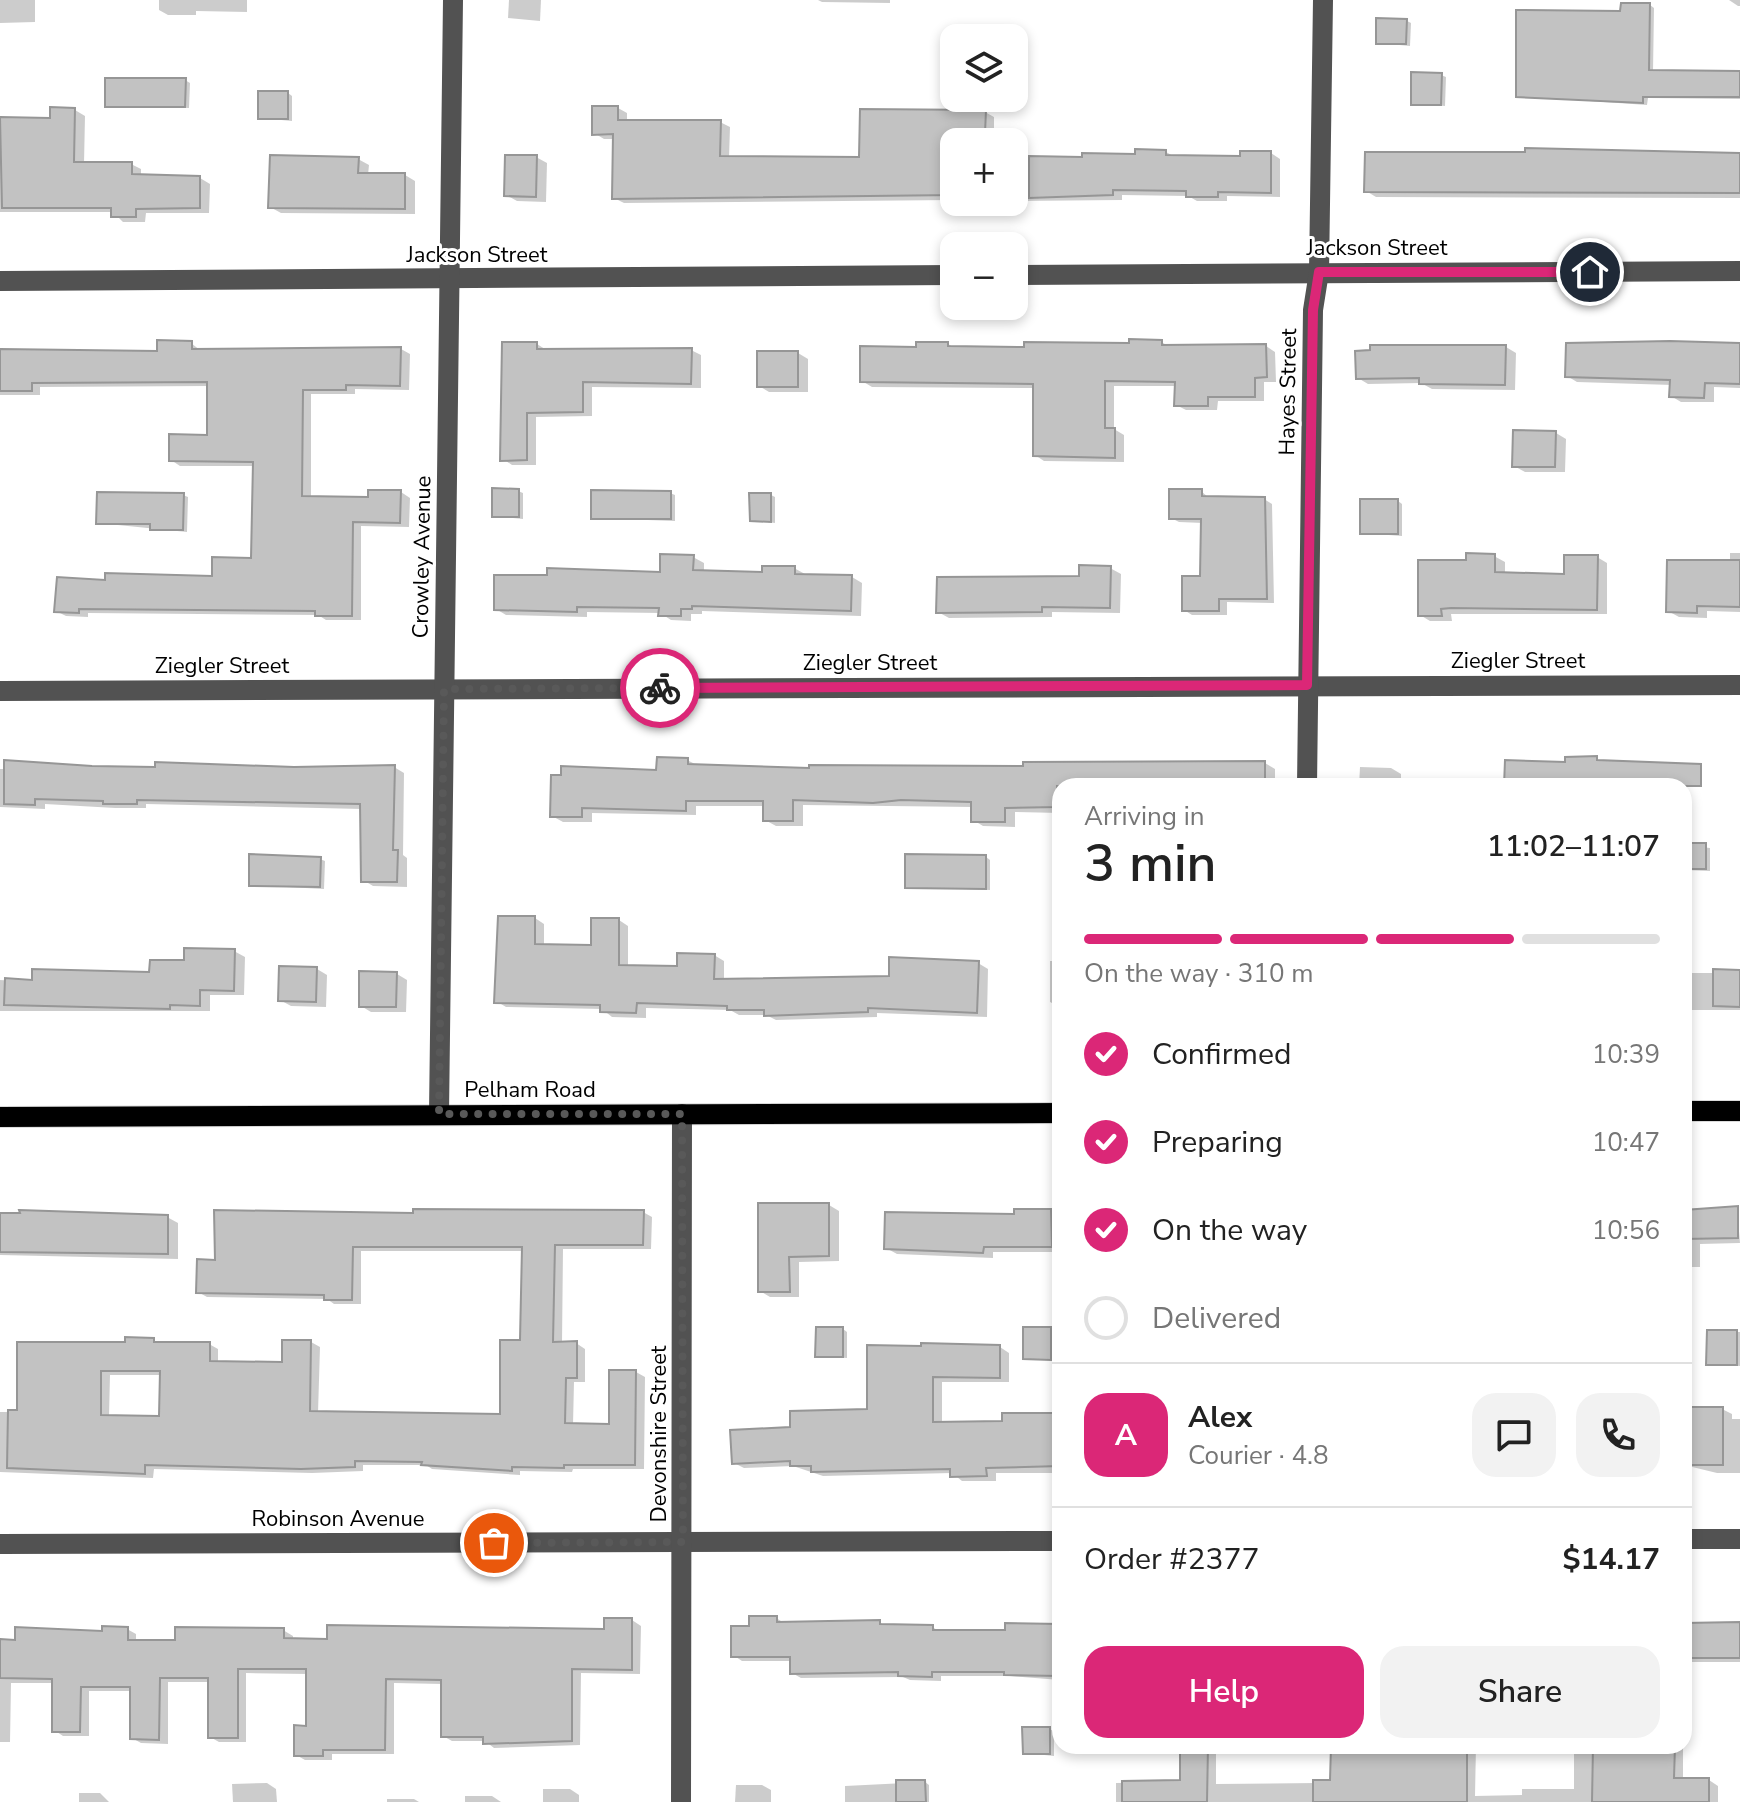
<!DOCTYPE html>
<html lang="en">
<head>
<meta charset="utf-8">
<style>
	body { margin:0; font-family:"Nunito Sans",sans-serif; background:#f2f2f2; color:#222; height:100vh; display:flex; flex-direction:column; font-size:30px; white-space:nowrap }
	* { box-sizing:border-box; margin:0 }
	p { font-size:26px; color:#767676 }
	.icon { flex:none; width:44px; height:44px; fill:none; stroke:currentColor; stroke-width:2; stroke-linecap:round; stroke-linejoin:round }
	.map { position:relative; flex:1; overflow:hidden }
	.side { position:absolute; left:1052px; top:778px; width:640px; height:976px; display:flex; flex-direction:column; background:#fff; border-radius:24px; box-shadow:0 4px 12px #0003 }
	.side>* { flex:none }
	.tools { position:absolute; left:940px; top:24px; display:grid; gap:16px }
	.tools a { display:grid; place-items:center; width:88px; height:88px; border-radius:16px; background:#fff; box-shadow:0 4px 12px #0003; font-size:40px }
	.pin { position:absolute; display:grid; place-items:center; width:68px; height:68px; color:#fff; margin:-34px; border:4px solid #fff; border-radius:50%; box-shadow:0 2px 8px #0007 }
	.courier { position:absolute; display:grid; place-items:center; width:80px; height:80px; margin:-40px; border:6px solid #db2777; border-radius:50%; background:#fff; color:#222; box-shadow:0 2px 10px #0007 }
	.overview em { font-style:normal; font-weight:600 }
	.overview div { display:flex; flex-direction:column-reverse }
	.overview { display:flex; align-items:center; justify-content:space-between; height:136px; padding:0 32px }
	h1 { font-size:52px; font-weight:600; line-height:60px }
	.bar { display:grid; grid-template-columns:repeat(4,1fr); gap:12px 8px; align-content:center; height:96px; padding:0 32px }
	.bar i { height:10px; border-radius:6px; background:#e0e0e0 }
	.bar .on { background:#db2777 }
	.bar p { grid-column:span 4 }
	.line { display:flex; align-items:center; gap:20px; padding:0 32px; border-top:2px solid #e0e0e0 }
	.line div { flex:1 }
	.round { display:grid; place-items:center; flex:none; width:84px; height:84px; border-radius:24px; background:#f2f2f2 }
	ol { padding:0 32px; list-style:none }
	li { display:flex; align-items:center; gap:24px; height:88px }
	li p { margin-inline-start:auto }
	li .icon { padding:8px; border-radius:50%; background:#db2777; color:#fff; stroke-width:4 }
	li:last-child { color:#767676 }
	li i { width:44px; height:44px; border:4px solid #e0e0e0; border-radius:50% }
	.action { display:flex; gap:16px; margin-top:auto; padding:16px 32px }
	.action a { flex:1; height:92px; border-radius:24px; background:#db2777; color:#fff; font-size:32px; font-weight:600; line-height:92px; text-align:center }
	.action a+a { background:#f2f2f2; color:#222 }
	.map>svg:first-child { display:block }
	.shadow { fill:#0003; fill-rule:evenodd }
	.building { fill:#c2c2c2; stroke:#969696; stroke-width:2; fill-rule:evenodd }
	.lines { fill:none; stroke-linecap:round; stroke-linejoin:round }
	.major-casing { stroke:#dbdbdb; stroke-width:22 }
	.minor { stroke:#525252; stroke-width:20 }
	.major { stroke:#000; stroke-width:20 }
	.done { stroke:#595959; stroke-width:8; stroke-dasharray:0 14.4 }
	.route { stroke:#db2777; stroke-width:10 }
	.labels { text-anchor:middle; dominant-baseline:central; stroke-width:6; stroke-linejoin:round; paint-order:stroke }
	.street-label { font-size:22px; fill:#000; stroke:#fff }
</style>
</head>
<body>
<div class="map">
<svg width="1740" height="1802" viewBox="0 0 1740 1802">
	<rect width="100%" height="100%" fill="#fff"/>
	<g class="shadow">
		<polygon points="0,0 35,0 35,22 0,23"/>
		<polygon points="159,0 247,0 247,12 196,11 196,15 168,15 159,10"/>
		<polygon points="509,0 541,0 540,21 508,18"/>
		<polygon points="818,0 890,0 890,3 822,2"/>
		<polygon points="1729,0 1740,0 1740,6 1738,6"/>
		<polygon points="1650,5 1654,8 1653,72 1740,72 1740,99 1648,98 1647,105 1518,96 1622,13"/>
		<polygon points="1407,21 1411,23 1410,46 1378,43"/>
		<polygon points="1441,75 1446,77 1445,106 1413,103"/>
		<polygon points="185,80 190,83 189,108 107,105"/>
		<polygon points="288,93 292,96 292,121 260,118"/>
		<polygon points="618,108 627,113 627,122 720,122 730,127 729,158 861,159 985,112 994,117 994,142 954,142 954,200 624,203 614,198 615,139 604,139 594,133"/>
		<polygon points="75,110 85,116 84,164 131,164 141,169 141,177 200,178 210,184 209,213 146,213 145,222 123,222 113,212 0,212 0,119 52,120"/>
		<polygon points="1166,152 1175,157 1241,158 1271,153 1280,159 1280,197 1227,196 1227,201 1197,201 1188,196 1122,195 1122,200 1014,201 1014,159 1084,159"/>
		<polygon points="1527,154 1740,155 1740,198 1376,197 1366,191"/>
		<polygon points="536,157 547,163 546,202 517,201 506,195"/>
		<polygon points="358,159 369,165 368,175 405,175 415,181 415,214 281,213 270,207"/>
		<polygon points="1161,342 1171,347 1266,346 1275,352 1276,382 1264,382 1264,401 1218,401 1217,410 1186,410 1176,405 1177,386 1114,386 1114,429 1124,435 1124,462 1044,461 1035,455 1035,388 872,387 862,381 918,349 948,344 955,348"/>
		<polygon points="191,343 201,351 401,349 410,354 409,390 355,389 355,394 311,394 311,498 369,499 401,492 410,498 409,527 361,526 361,620 326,620 318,615 88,613 88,617 66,616 56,611 107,582 214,578 253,560 255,466 180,466 171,460 209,437 209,386 40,387 40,395 0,395 0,352 159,353"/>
		<polygon points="537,344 548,351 691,350 701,355 701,388 592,387 592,416 536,417 536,465 512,465 503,459"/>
		<polygon points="1740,345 1740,388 1714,387 1714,402 1681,402 1671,396 1672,385 1577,382 1567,376"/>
		<polygon points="1506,347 1516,353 1515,390 1432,389 1421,383 1368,384 1358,378"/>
		<polygon points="798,353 808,359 808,392 769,392 759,386"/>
		<polygon points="1556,433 1566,439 1565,472 1525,472 1514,466"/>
		<polygon points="518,491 523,493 523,519 494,516"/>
		<polygon points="1201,491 1209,498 1264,499 1272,504 1274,603 1227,602 1227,615 1192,615 1184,610 1202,578 1203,523 1179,522 1171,518"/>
		<polygon points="670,493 675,495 675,521 593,518"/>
		<polygon points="183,495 188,497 187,532 98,523"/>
		<polygon points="771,495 775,497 775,523 752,520"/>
		<polygon points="1398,501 1402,504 1402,536 1362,533"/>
		<polygon points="1730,553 1740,553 1740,612 1707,611 1707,618 1679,617 1668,611 1730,562"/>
		<polygon points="1494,556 1505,562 1505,574 1565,576 1597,557 1607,563 1607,614 1451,614 1452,621 1430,621 1420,615"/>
		<polygon points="693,557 704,563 704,572 764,574 794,568 805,574 852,577 862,583 861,616 702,611 702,614 691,614 691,621 671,620 660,613 587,612 587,617 506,615 496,609 662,574"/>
		<polygon points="1110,568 1121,574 1120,613 1052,612 1052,617 949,618 938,612"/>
		<polygon points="687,760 699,766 811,770 1265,763 1275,769 1275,786 1060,786 1060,813 1015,812 1015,827 983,826 973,820 973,807 803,805 803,826 776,826 765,820 765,806 696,806 696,815 592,813 592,822 563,822 552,816"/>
		<polygon points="394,767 404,773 403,855 407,858 407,887 373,886 363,880 362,809 146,804 146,808 115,808 45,804 45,809 0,807 0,769"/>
		<polygon points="1360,767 1391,768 1401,774 1401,786 1359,786"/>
		<polygon points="1684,845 1710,848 1710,871 1684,870"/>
		<polygon points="986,857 990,860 990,890 907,887"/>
		<polygon points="320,859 325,861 324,889 251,885"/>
		<polygon points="535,918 544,924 544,946 593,947 619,920 628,926 628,967 679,968 714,955 724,961 724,981 891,978 978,963 988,969 987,1017 877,1013 877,1017 776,1020 766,1015 739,1015 730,1010 646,1008 646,1018 612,1017 602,1009 506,1007 496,1001"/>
		<polygon points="234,951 245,957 244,995 210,995 210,1011 0,1011 0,980 33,982 151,974"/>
		<polygon points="1050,961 1060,961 1060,1007 1050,1002"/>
		<polygon points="317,969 327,975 326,1007 291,1006 280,1000"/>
		<rect x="1684" y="973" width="56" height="37"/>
		<polygon points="397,974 407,980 406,1012 371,1012 361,1006"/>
		<polygon points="829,1205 839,1211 839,1261 799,1262 799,1297 770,1297 760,1291"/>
		<polygon points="1737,1208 1740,1243 1700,1244 1700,1267 1684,1267 1684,1209"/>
		<polygon points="1016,1211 1060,1212 1060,1252 993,1252 993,1258 897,1254 886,1248 1016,1216"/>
		<polygon points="54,1212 167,1217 178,1223 178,1259 0,1255 0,1213"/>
		<path d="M216 1212H643L652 1217 651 1249H563L562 1344 576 1343 585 1349V1382H574L573 1425 611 1426 636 1372 645 1377 644 1469H573L572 1472 520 1471V1475L432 1469 426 1465H363V1471L312 1473 154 1469 153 1478 0 1472V1412H19L127 1344 153 1340 160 1344H209L218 1349V1363L284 1364 311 1342 320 1347 318 1413 502 1416 522 1342 524 1251H361V1304H334L327 1299 207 1297 198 1292 217 1262ZM110 1375H162L161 1418 109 1417Z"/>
		<polygon points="843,1329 847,1332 847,1358 817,1356"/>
		<polygon points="1025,1329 1060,1329 1060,1361 1025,1358"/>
		<polygon points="1709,1332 1740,1332 1740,1366 1708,1363"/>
		<polygon points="869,1347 1000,1347 1009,1353 1009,1382 942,1382 942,1424 1004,1423 1060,1413 1060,1473 996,1473 996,1481 962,1481 952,1473 823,1476 793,1466 744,1468 734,1463 792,1429 869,1410"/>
		<polygon points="1722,1409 1732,1414 1732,1419 1740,1419 1740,1473 1717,1473 1684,1465 1684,1418"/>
		<polygon points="776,1618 786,1624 879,1622 886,1626 932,1627 941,1632 1007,1632 1060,1626 1060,1680 1010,1676 941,1676 941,1681 910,1680 903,1677 801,1678 792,1673 792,1661 742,1661 733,1655 751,1628"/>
		<polygon points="632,1620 641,1626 640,1674 581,1673 580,1745 494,1748 485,1741 452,1741 443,1736 443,1684 394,1683 394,1754 332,1754 332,1760 305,1760 296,1755 308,1728 308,1674 246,1673 246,1742 219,1742 210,1737 210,1682 168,1682 168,1744 141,1743 132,1738 132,1691 89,1691 89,1736 63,1736 54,1730 54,1683 11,1683 10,1742 0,1742 0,1641 127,1629 136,1634 136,1642 177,1642 283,1630 293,1636 293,1640 329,1641 606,1631"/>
		<rect x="1684" y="1624" width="56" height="38"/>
		<polygon points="1049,1729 1054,1731 1054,1756 1025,1753"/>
		<path d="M1182 1746H1216V1784L1409 1782V1746H1683V1780H1709L1718 1786V1802H1116V1783L1182 1782ZM1476 1746 1574 1747V1789H1522V1795L1475 1796Z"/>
		<polygon points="925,1782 929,1785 929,1802 845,1802 845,1786"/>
		<polygon points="267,1783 276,1789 277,1802 233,1802 232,1784"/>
		<polygon points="736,1785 762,1785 771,1790 771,1802 735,1802"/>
		<polygon points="543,1789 570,1789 579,1795 579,1802 543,1802"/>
		<polygon points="79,1793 100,1793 109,1802 79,1802"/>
		<polygon points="465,1796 492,1796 501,1802 465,1802"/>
		<polygon points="387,1799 414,1799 419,1802 387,1802"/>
	</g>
	<g class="building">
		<polygon points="1621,3 1650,3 1649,70 1740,71 1740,97 1643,97 1643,103 1516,97 1516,10 1620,11"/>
		<polygon points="1376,18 1407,19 1406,44 1376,44"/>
		<polygon points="1411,72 1442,73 1441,105 1411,105"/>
		<polygon points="105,78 186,78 185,107 105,107"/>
		<rect x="258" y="91" width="30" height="28"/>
		<polygon points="592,106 618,106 618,120 721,120 720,156 859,157 860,109 986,110 985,133 954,132 954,195 612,199 613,134 592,135"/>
		<polygon points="50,107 75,108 74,162 132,162 132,174 200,176 200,208 136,209 136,217 111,217 111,208 2,208 0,117 50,118"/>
		<polygon points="1525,148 1740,153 1740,193 1364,192 1365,152 1525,152"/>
		<polygon points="1135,149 1166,150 1166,155 1240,156 1240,151 1271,151 1271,193 1218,192 1218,197 1186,197 1186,191 1113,190 1113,195 1029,198 1029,156 1082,157 1082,153 1135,154"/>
		<polygon points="270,155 359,157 358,173 405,173 405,209 268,208"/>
		<polygon points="505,155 537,155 536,197 504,196"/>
		<polygon points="1129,339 1162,340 1162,345 1266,344 1267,377 1255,378 1255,397 1208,397 1208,406 1174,406 1175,382 1105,381 1105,428 1115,428 1115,458 1033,456 1033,384 860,382 860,346 916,347 916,342 948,342 948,346 1024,347 1024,342 1129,343"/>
		<polygon points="157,340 192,341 192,349 401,347 400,386 346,385 346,390 303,390 302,496 368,497 368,490 401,490 400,523 353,522 352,616 315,616 315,611 79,609 79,613 54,612 57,577 105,580 105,573 212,576 212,557 251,558 253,462 169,461 169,434 207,435 207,382 32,383 32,391 0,391 0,349 157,351"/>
		<polygon points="1670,341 1740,343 1740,384 1705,383 1704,398 1669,397 1670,380 1565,377 1566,343"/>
		<polygon points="502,342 537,342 537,349 692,348 691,384 583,382 583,412 527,413 527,460 500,461"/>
		<polygon points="1370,345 1506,345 1505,385 1419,384 1419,378 1356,379 1355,351 1370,350"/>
		<rect x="757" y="351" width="41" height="36"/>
		<polygon points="1513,430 1556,431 1555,467 1512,467"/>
		<polygon points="492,488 519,489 519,517 492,517"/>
		<polygon points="1169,489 1202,489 1202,496 1265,497 1267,599 1219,599 1219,611 1182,611 1182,576 1200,576 1201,519 1169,519"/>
		<polygon points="591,490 671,491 671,519 591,519"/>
		<polygon points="97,492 184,493 183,530 150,530 150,524 96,524"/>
		<polygon points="749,493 771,493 771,522 750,521"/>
		<rect x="1360" y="499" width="38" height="35"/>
		<polygon points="1466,553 1495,554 1495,572 1564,574 1564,555 1598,555 1597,610 1451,608 1441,609 1442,616 1418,616 1418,560 1466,560"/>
		<polygon points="660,554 694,555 693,570 762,572 762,566 795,566 795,574 852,575 851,611 692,606 692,609 681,609 681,616 658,616 659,608 577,607 577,612 494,610 494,575 547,575 547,568 660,572"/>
		<polygon points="1667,560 1740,560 1740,607 1697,606 1697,613 1666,612"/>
		<polygon points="1079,565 1111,566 1110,608 1042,607 1042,612 936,613 937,577 1079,576"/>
		<polygon points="1597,756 1597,760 1701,764 1701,786 1504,786 1505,760 1565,762 1565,757"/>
		<polygon points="657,757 688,758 688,764 809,768 809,765 1023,766 1023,762 1265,761 1265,786 1057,786 1057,807 1005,808 1005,822 971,822 971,802 901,800 873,803 793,800 793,821 763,821 763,801 686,801 686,811 582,808 582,817 550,817 551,775 561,775 561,766 656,770"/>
		<polygon points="4,760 92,766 155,767 155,762 294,767 395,765 393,850 398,850 397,882 361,882 360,804 137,800 137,804 103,804 103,801 35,799 35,805 4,804"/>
		<rect x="1684" y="843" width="22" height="26"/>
		<polygon points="249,854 321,857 320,887 249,886"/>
		<polygon points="905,854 986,855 986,889 905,888"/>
		<polygon points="498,916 535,916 535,944 591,945 591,918 619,918 619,965 677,966 677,953 715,954 714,979 889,976 889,957 979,961 977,1013 868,1008 868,1012 764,1016 764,1010 727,1010 727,1006 637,1003 636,1013 600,1012 600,1005 494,1003"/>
		<polygon points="184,948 235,949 234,991 200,990 200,1006 170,1005 170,1009 4,1005 5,978 32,980 32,969 149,972 150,960 184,960"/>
		<polygon points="279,966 317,967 316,1002 278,1001"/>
		<polygon points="1713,969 1740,970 1740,1007 1713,1006"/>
		<polygon points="359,971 397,972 396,1007 359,1007"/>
		<polygon points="758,1203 829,1203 829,1256 789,1257 790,1292 758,1292"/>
		<polygon points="1738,1206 1738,1238 1684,1239 1684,1210"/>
		<path d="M413 1209 644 1210 643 1245H555L553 1342 577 1341V1378H566L565 1423 609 1424V1370H636L635 1465H564V1468L512 1467V1471L421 1465 422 1462 355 1461V1467L301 1469 145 1465V1474L7 1468 8 1410H17V1342H125V1337L154 1338V1342H210V1361L282 1362V1340H311L310 1411 500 1414V1340H520L522 1247H353L352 1300H324V1295L196 1293 197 1259 215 1260 214 1210 413 1213ZM101 1371H160L159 1416 101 1415Z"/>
		<polygon points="1014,1209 1051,1209 1052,1247 984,1247 983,1253 884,1249 885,1212 1014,1214"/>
		<polygon points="19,1210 168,1215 168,1254 0,1252 0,1213 20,1213"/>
		<polygon points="816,1327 843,1327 843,1357 815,1357"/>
		<polygon points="1023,1327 1051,1327 1051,1360 1023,1359"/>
		<polygon points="1707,1330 1737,1330 1737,1365 1706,1365"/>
		<polygon points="921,1343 1000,1345 1000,1378 933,1377 933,1422 1002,1421 1002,1413 1060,1413 1060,1466 986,1468 987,1476 950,1477 950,1469 811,1472 811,1466 790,1466 790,1461 732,1464 730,1430 790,1427 790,1411 867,1409 867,1345 921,1346"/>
		<rect x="1684" y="1407" width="39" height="58"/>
		<polygon points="749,1616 777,1616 777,1622 880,1620 880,1624 933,1625 933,1630 1005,1630 1005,1623 1060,1624 1060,1676 1004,1675 1004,1672 932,1672 932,1677 898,1676 898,1672 790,1674 790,1657 731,1657 731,1626 749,1626"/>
		<polygon points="604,1618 632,1618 632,1670 572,1669 572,1741 483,1744 483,1737 441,1737 441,1680 386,1679 385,1750 323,1750 323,1756 294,1756 294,1725 306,1726 306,1669 238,1669 238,1738 208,1738 208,1678 160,1678 159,1740 130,1739 130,1687 81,1687 80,1732 52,1732 52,1679 0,1678 0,1639 15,1640 15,1627 102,1631 102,1626 128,1627 128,1640 175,1640 175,1627 284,1628 284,1638 327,1639 327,1625 604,1629"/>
		<polygon points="1740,1622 1740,1658 1684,1658 1684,1623"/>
		<polygon points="1022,1727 1050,1727 1050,1754 1023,1754"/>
		<polygon points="1180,1746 1208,1746 1207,1802 1122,1802 1122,1781 1180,1780"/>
		<polygon points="1331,1746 1467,1746 1467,1802 1313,1802 1313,1780 1330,1780"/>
		<polygon points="1593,1746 1675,1746 1674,1778 1709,1778 1709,1802 1592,1802"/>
		<polygon points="896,1780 925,1780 926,1802 896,1802"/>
	</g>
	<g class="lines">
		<defs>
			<g id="major">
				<polyline points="1684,1111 1740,1111"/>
				<polyline points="0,1117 1060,1113"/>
			</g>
		</defs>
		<use href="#major" class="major-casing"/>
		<g class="minor">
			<polyline points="1014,275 1740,271"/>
			<polyline points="0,281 954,275"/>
			<polyline points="0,691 1740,685"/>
			<polyline points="1307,786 1313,310 1319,272 1323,0"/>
			<polyline points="439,1114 453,0"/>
			<polyline points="1684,1539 1740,1539"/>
			<polyline points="0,1544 1060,1541"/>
			<polyline points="681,1802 682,1114"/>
		</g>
		<use href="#major" class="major"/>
	</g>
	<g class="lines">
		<polyline class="done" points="494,1543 683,1542 682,1114 439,1114 444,689 660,688"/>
		<polyline class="route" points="660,688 1307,685 1313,310 1319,272 1590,272"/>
	</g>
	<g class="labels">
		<g class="street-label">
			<text x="1377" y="248">Jackson Street</text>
			<text x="477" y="255">Jackson Street</text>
			<text transform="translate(1288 392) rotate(-89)">Hayes Street</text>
			<text transform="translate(422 557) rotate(-89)">Crowley Avenue</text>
			<text x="1518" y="661">Ziegler Street</text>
			<text x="870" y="663">Ziegler Street</text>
			<text x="222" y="666">Ziegler Street</text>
			<text x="530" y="1090">Pelham Road</text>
			<text transform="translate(659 1434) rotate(-90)">Devonshire Street</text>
			<text x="338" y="1519">Robinson Avenue</text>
		</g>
	</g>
</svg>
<div class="tools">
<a><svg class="icon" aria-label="layers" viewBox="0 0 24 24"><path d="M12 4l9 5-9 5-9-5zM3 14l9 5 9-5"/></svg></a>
<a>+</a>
<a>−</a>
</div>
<div class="pin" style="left:494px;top:1543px;background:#ea580c"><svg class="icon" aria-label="bag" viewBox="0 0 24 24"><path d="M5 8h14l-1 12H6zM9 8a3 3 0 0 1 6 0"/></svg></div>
<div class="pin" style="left:1590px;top:272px;background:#1f2937"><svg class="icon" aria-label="home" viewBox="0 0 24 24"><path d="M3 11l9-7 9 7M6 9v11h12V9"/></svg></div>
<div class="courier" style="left:660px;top:688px"><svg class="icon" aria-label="bike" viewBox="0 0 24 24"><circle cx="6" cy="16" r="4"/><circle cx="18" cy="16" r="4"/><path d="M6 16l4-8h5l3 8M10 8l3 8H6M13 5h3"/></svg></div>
<section class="side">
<div class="overview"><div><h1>3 min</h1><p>Arriving in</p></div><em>11:02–11:07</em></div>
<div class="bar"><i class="on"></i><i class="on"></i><i class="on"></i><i></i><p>On the way · 310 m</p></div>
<ol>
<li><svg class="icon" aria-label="check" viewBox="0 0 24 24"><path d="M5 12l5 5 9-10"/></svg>Confirmed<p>10:39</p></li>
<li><svg class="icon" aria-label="check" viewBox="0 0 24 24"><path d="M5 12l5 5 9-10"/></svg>Preparing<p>10:47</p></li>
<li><svg class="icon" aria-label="check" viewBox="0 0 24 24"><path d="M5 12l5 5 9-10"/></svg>On the way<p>10:56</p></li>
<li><i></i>Delivered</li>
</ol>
<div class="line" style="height:144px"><b class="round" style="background:#db2777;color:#fff">A</b><div><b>Alex</b><p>Courier · 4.8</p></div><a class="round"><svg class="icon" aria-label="chat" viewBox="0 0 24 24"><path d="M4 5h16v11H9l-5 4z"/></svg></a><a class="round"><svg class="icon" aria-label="phone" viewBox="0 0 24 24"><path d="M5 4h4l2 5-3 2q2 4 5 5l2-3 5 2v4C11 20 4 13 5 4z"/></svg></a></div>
<div class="line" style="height:104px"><div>Order #2377</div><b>$14.17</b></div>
<div class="action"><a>Help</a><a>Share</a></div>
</section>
</div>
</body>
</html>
